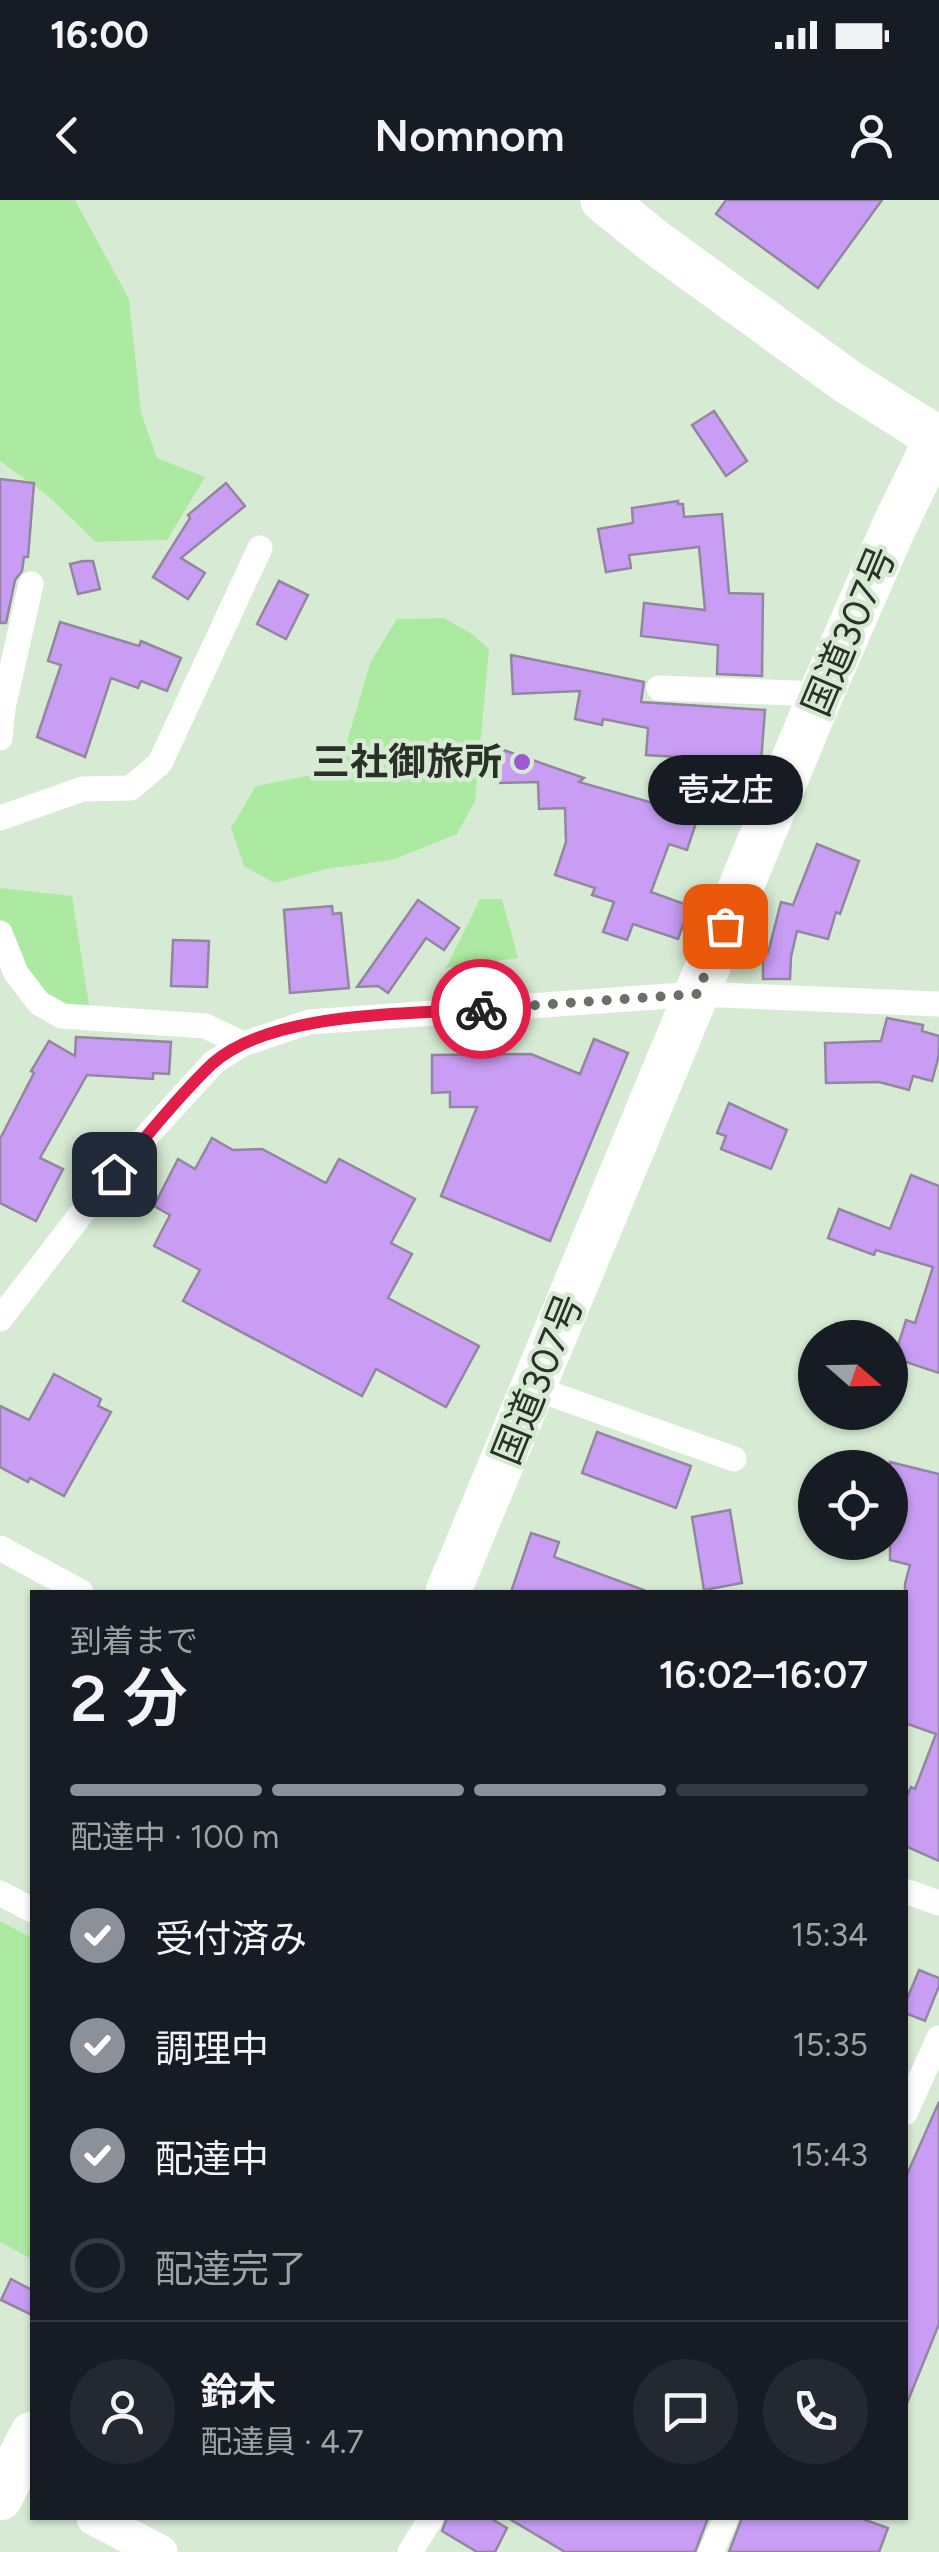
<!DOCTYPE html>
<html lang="ja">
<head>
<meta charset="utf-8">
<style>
	body { margin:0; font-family:Figtree,"Noto Sans JP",sans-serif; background:#242831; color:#f1f3f6; height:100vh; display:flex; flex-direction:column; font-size:38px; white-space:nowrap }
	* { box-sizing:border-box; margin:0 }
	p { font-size:32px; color:#9ea1a6 }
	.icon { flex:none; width:55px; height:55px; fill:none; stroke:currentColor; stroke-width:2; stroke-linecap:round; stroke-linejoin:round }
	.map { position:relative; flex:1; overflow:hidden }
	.drawer { position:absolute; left:30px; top:1390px; width:878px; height:930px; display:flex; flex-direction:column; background:#171b24; border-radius:0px; box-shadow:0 2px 8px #0004 }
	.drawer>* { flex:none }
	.needle { width:65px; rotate:110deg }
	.tools { position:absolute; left:798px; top:1120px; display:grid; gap:20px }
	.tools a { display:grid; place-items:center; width:110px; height:110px; border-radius:50%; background:#171b24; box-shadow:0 2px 8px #0004; font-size:50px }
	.pin { position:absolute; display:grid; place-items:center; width:85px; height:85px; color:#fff; margin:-42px; border-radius:20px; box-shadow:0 5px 15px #0006 }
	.courier { position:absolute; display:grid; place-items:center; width:100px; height:100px; margin:-50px; border:8px solid #e11d48; border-radius:50%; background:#fff; color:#222; box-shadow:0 2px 12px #0007 }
	.bubble { position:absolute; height:70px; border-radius:35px; background:#171b24; box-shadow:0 2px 8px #0004; font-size:32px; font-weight:600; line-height:70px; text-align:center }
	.summary em { font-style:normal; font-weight:600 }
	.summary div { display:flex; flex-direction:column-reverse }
	.summary { display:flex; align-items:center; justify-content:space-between; height:170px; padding:0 40px }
	h1 { font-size:65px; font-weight:600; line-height:75px }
	.bar { display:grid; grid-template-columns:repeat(4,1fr); gap:15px 10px; align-content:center; height:120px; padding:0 40px }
	.bar i { height:12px; border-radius:8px; background:#363941 }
	.bar .on { background:#8c9099 }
	.bar p { grid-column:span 4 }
	.line { display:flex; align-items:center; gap:25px; padding:0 40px; border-top:2px solid #363941 }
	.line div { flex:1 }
	.round { display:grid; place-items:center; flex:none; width:105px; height:105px; border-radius:52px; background:#242831 }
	ol { padding:0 40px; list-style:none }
	li { display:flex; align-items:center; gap:30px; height:110px }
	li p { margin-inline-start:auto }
	li .icon { padding:10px; border-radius:50%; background:#8c9099; color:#fff; stroke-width:4 }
	li:last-child { color:#9ea1a6 }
	li i { width:55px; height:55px; border:5px solid #363941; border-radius:50% }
	.status { display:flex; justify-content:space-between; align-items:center; height:70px; padding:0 50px; background:#171b24; direction:ltr }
	.status svg { height:28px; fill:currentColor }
	header { display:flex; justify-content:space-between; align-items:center; height:130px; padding:0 40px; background:#171b24; font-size:45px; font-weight:600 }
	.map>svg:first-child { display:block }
	.green { fill:#aceaa1 }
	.building { fill:#c89df3; stroke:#92879e; stroke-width:2.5 }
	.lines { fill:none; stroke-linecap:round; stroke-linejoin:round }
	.street { stroke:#fff; stroke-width:25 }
	.secondary { stroke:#fff; stroke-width:35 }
	.highway { stroke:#fff; stroke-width:45 }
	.done { stroke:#677264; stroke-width:10; stroke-dasharray:0 18 }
	.route { stroke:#e11d48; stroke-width:12 }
	.poi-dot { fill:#9b5bd1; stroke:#d7ebd4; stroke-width:4 }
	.labels { text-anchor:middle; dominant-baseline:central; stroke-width:9; stroke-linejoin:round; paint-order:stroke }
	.street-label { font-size:38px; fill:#2a3128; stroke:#d7ebd4 }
	.poi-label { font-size:38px; font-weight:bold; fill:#2a3128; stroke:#d7ebd4; text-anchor:end }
</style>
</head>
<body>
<div class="status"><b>16:00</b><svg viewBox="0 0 49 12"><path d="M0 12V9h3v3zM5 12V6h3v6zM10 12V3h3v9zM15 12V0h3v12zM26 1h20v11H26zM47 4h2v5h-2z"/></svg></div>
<header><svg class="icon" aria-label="back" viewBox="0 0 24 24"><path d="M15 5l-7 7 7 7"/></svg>Nomnom<svg class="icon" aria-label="person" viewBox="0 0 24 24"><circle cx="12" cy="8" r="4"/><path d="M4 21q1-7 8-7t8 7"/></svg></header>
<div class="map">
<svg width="939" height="2352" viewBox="0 0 939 2352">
	<rect width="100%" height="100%" fill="#d7ebd4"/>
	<g class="green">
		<polygon points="0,0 75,0 129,99 141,213 157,258 205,277 167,340 96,342 48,296 0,261"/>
		<polygon points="444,418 472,434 489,449 475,601 457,634 392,660 326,669 274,683 244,666 231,628 256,586 317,574 345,548 371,461 397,419"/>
		<polygon points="0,688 72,696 91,818 62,816 0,733"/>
		<polygon points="480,699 502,699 518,758 446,768"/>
		<polygon points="0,1721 32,1738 32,2059 0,2042"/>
	</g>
	<g class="building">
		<polygon points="726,0 882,0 818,88 716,14"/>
		<polygon points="714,211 747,261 726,276 692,225"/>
		<polygon points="0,279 34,283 28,357 24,357 22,371 15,380 6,423 0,423"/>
		<polygon points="226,283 245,306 181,358 205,373 188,399 153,377 190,318 188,315"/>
		<polygon points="678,301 678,304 683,304 684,317 722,314 729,393 763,394 762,476 717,474 718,445 641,436 644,403 705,410 699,347 629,355 631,368 606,372 598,329 633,323 632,308"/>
		<polygon points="83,361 93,361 100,389 78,394 70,364"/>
		<polygon points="279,381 308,395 286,439 257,424"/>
		<polygon points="60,422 139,446 141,441 181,458 167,491 141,481 138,488 111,478 85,557 37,537 61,465 48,461"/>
		<polygon points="511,455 644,482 641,502 765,510 761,562 758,562 746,597 741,595 733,617 702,605 687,650 669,644 651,692 690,706 678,739 633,724 627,740 603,732 614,702 592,695 595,688 555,675 566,642 565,608 539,609 538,582 500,583 498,548 584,578 579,582 674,609 693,558 646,555 648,528 603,519 602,525 575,519 580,491 513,494"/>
		<polygon points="817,644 859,661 840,714 836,712 828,739 797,731 791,757 790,779 763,779 763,753 768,753 781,702 793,705"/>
		<polygon points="418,700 459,728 444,750 426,738 388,793 378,786 357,787"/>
		<polygon points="332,706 333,714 341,713 349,788 290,793 284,710"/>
		<polygon points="173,740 209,741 207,787 171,786"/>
		<polygon points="887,818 923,825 922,831 939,836 939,855 932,881 913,876 909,890 879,882 826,883 825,843 881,841"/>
		<polygon points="76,837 171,842 169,874 153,873 153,879 87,875 40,958 63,969 36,1021 0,1003 0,939 34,873 31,871 49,841 75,856"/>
		<polygon points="594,839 628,853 550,1041 441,996 477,907 450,907 450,892 432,893 432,855 531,854 580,874"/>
		<polygon points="729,903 787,930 771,969 721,949 726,936 717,933"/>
		<polygon points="212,938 233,950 262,949 326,983 339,959 415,999 391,1043 412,1054 388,1098 479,1146 446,1207 376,1169 362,1196 183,1101 200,1070 154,1046 170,1015 154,1006 178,959 195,969"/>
		<polygon points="911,975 939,986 939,1173 894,1158 906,1120 915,1123 933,1067 876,1050 874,1055 828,1038 839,1009 890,1029"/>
		<polygon points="54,1174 101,1199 98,1206 111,1212 64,1296 30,1278 28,1282 0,1267 0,1206 29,1220"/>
		<polygon points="597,1232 691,1266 676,1308 582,1273"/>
		<polygon points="890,1262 939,1274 939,1661 905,1646 905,1600 911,1587 915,1589 936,1534 905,1523 905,1384 910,1365 890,1360"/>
		<polygon points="730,1310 742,1383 704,1390 692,1317"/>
		<polygon points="531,1333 559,1342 554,1357 644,1390 644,1392 511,1392"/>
		<polygon points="919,1770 939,1778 939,1786 925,1821 905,1813 905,1804"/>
		<polygon points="939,1902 939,2124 905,2208 905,1979"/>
		<polygon points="11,2079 32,2090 32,2115 1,2100"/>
		<polygon points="447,2318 490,2318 507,2328 495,2352 477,2352 442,2331"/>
		<polygon points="508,2318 708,2318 695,2352 565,2352"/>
		<polygon points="742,2318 860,2318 888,2328 879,2352 729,2352"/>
	</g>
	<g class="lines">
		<g class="street">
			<polyline points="659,488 821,494"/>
			<polyline points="0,538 3,508 31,384"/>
			<polyline points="0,618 83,589 131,588 160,563 260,348"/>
			<polyline points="0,733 16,773 39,803 62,816 205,826 243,844"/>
			<polyline points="0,1119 113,973 214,862 243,844 309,822 697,794 939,804"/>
			<polyline points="534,1188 734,1259"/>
			<polyline points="0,1348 81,1392"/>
			<polyline points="905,1691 939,1703"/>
			<polyline points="0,1693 32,1710"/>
			<polyline points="905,1913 939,1838"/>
			<polyline points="410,2352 431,2318"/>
			<polyline points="711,2352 726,2318"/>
		</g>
		<polyline class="secondary" points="94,2318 160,2352"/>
		<g class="highway">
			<polyline points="448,1392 821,494 893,329 937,238 848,182 655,42 603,0"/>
			<polyline points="0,2298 32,2234"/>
		</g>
	</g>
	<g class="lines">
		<polyline class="done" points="481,809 697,794 725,726"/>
		<path class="route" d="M114 974C146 938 177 897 212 864 271 811 405 815 481 809"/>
	</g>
	<circle class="poi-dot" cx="522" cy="562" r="10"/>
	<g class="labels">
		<g class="street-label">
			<text transform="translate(849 431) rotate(-67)">国道307号</text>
			<text transform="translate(538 1179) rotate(-68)">国道307号</text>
		</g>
		<g class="poi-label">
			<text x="502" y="562">三社御旅所</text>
		</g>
	</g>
</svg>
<div class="tools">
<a><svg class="needle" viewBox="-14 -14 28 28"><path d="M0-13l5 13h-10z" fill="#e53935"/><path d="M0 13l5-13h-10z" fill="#9ea1a6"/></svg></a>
<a><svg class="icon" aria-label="locate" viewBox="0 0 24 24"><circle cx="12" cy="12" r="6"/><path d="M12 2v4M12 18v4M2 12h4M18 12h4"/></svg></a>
</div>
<div class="pin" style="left:725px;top:726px;background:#ea580c"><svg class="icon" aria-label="bag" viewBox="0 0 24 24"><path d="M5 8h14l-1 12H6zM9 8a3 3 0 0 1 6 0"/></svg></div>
<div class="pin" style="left:114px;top:974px;background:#1f2937"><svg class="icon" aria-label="home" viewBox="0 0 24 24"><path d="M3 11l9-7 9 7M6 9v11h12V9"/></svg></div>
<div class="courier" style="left:481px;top:809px"><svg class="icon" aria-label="bike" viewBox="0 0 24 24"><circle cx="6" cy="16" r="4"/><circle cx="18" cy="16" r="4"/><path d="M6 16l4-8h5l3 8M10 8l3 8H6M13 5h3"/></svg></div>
<div class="bubble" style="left:648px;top:555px;width:155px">壱之庄</div>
<section class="drawer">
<div class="summary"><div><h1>2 分</h1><p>到着まで</p></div><em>16:02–16:07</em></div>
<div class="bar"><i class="on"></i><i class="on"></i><i class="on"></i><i></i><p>配達中 · 100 m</p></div>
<ol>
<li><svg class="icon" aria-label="check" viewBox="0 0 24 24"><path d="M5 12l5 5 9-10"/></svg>受付済み<p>15:34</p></li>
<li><svg class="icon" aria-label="check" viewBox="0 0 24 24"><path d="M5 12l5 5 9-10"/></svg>調理中<p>15:35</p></li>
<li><svg class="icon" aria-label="check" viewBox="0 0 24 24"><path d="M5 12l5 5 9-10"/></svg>配達中<p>15:43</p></li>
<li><i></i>配達完了</li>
</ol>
<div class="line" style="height:180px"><a class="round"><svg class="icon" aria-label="person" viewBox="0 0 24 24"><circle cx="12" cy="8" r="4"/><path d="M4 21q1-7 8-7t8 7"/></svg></a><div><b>鈴木</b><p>配達員 · 4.7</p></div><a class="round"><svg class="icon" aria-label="chat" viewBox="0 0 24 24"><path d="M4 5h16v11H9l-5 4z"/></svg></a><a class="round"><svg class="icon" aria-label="phone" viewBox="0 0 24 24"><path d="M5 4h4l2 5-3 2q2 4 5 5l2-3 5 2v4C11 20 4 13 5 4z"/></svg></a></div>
</section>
</div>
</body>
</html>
